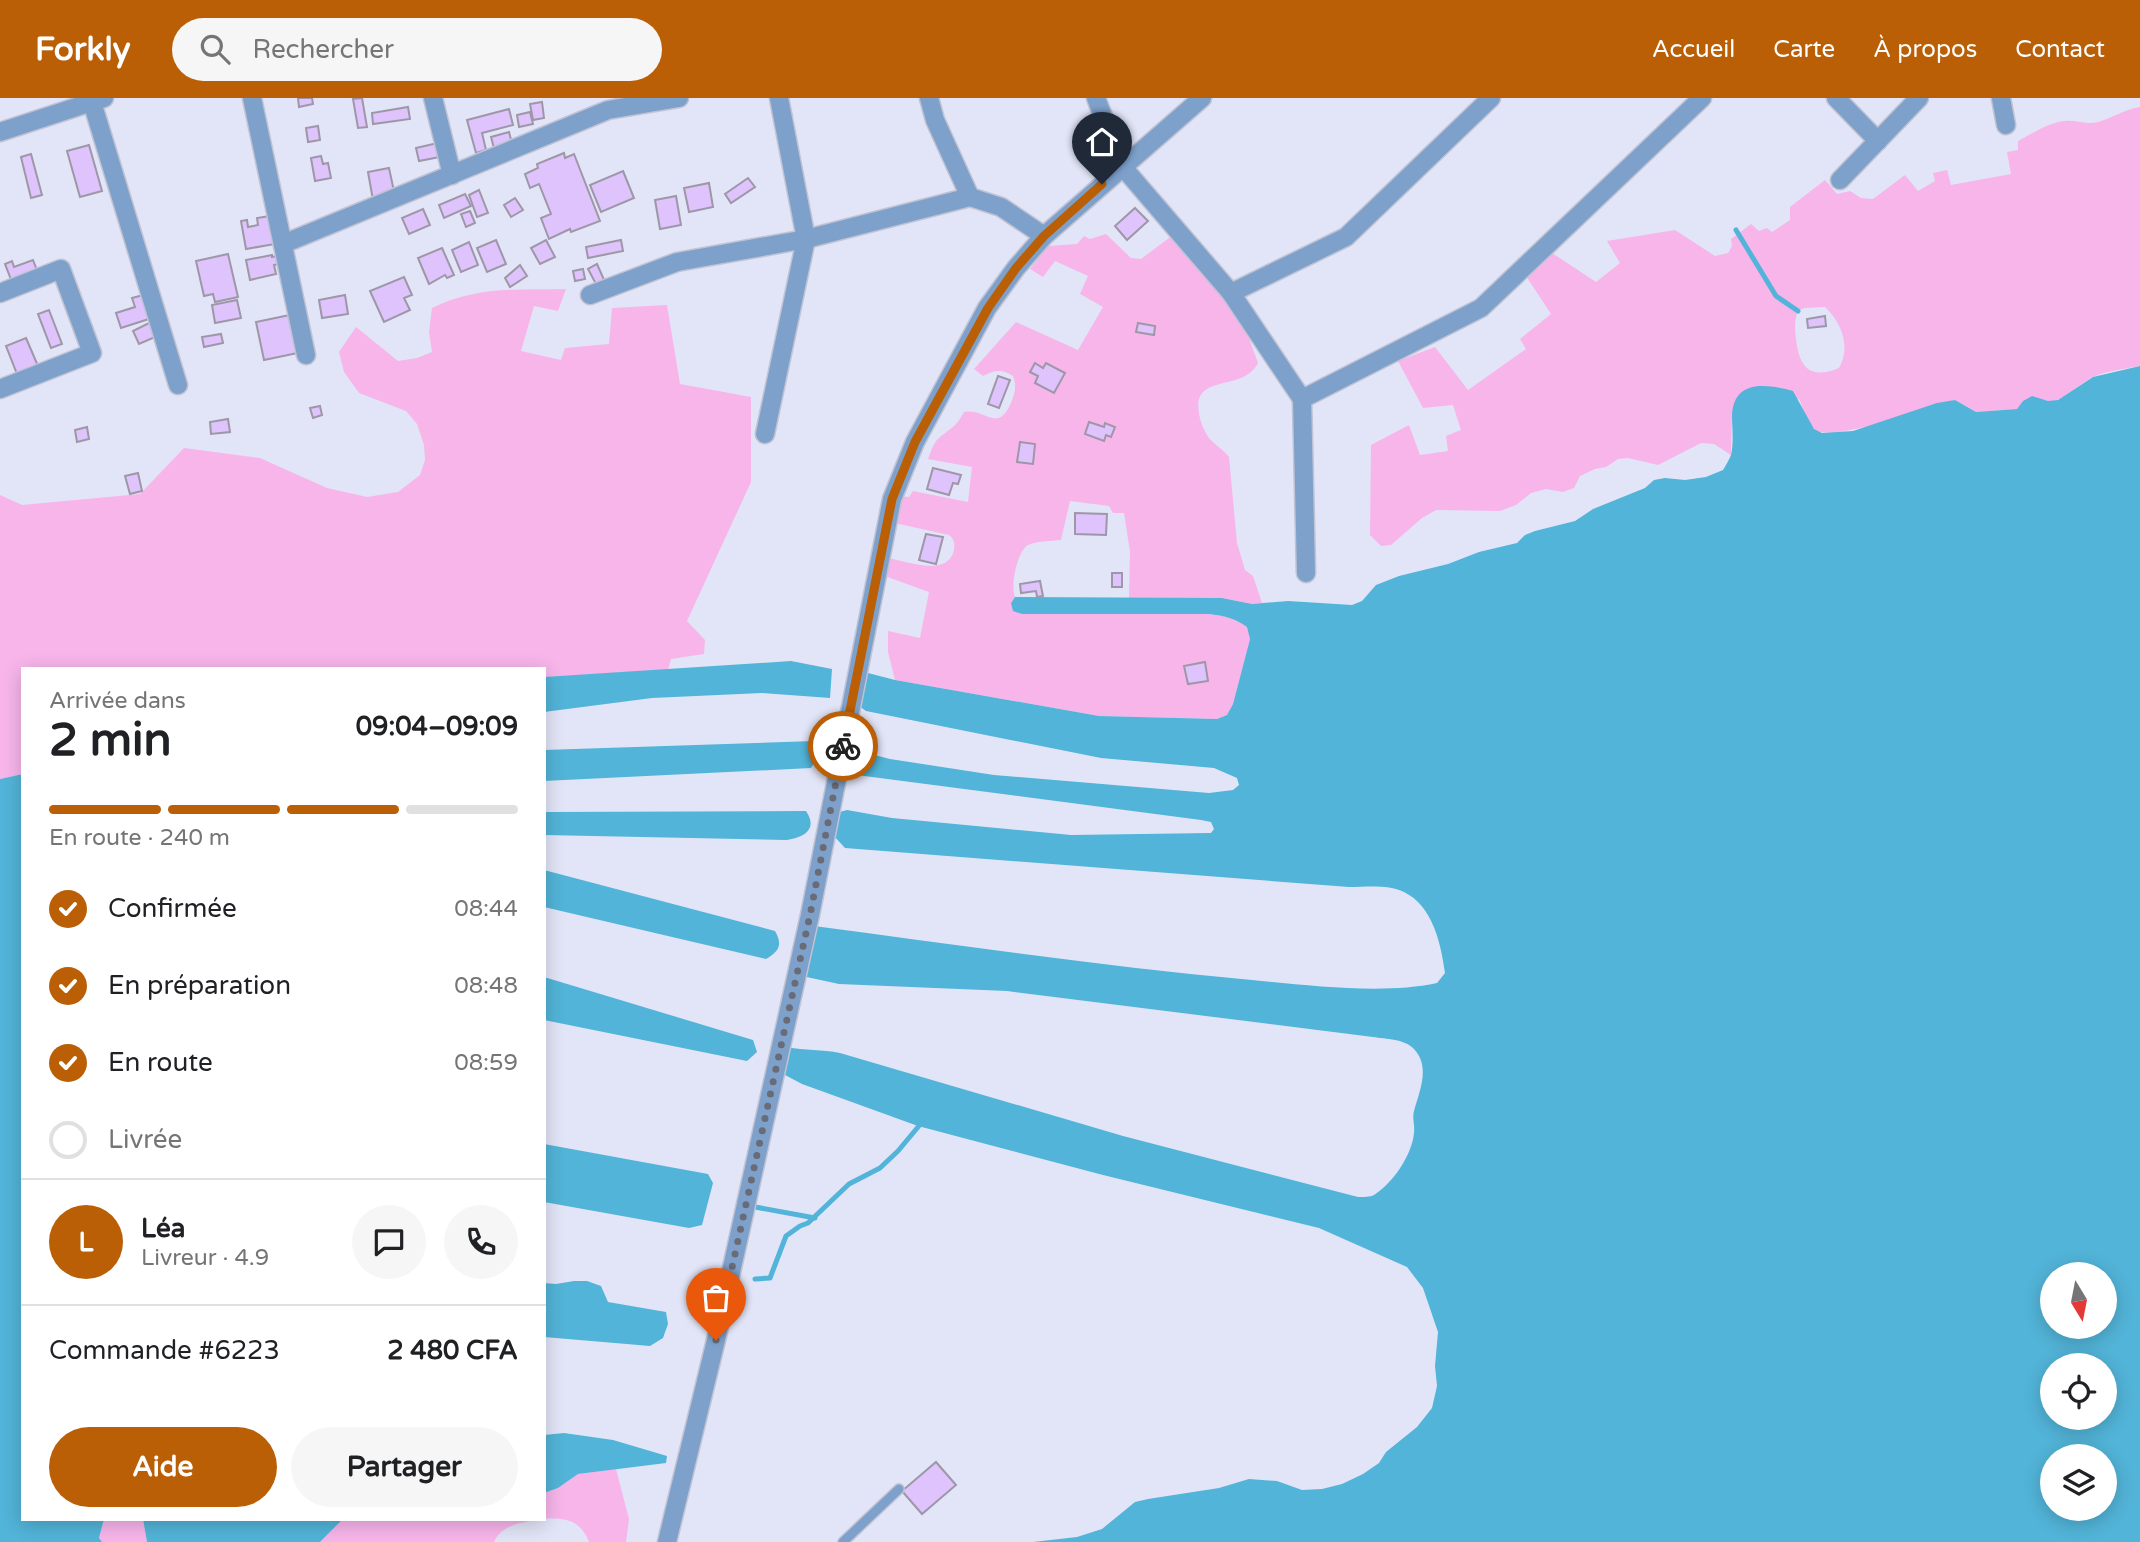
<!DOCTYPE html>
<html lang="fr">
<head>
<meta charset="utf-8">
<style>
	body { margin:0; font-family:"Varela Round",sans-serif; background:#f6f6f6; color:#202124; height:100vh; display:flex; flex-direction:column; font-size:26px; white-space:nowrap }
	* { box-sizing:border-box; margin:0 }
	p { font-size:23px; color:#757577 }
	.icon { flex:none; width:38px; height:38px; fill:none; stroke:currentColor; stroke-width:2; stroke-linecap:round; stroke-linejoin:round }
	.map { position:relative; flex:1; overflow:hidden }
	.drawer { position:absolute; left:21px; top:569px; width:525px; height:854px; display:flex; flex-direction:column; background:#fff; border-radius:0px; box-shadow:0 4px 18px #0003 }
	.drawer>* { flex:none }
	.needle { width:46px; rotate:170deg }
	.fabs { position:absolute; left:2040px; top:1164px; display:grid; gap:14px }
	.fabs a { display:grid; place-items:center; width:77px; height:77px; border-radius:50%; background:#fff; box-shadow:0 4px 18px #0003; font-size:35px }
	.pin { position:absolute; display:grid; place-items:center; width:60px; height:60px; color:#fff; margin:-72px -30px; border-radius:50% 50% 50% 0; rotate:-45deg; box-shadow:0 0 7px #0007 }
	.pin .icon { rotate:45deg }
	.courier { position:absolute; display:grid; place-items:center; width:70px; height:70px; margin:-35px; border:5px solid #ba5f05; border-radius:50%; background:#fff; color:#222; box-shadow:0 2px 9px #0007 }
	.summary em { font-style:normal; font-weight:700 }
	.summary div { display:flex; flex-direction:column-reverse }
	.summary { display:flex; align-items:center; justify-content:space-between; height:119px; padding:0 28px }
	h1 { font-size:46px; font-weight:700; line-height:52px }
	.bar { display:grid; grid-template-columns:repeat(4,1fr); gap:10px 7px; align-content:center; height:84px; padding:0 28px }
	.bar i { height:9px; border-radius:5px; background:#e0e0e0 }
	.bar .current { background:#ba5f05 }
	.bar p { grid-column:span 4 }
	.line { display:flex; align-items:center; gap:18px; padding:0 28px; border-top:2px solid #e0e0e0 }
	.line div { flex:1 }
	.round { display:grid; place-items:center; flex:none; width:74px; height:74px; border-radius:37px; background:#f6f6f6 }
	ol { padding:0 28px; list-style:none }
	li { display:flex; align-items:center; gap:21px; height:77px }
	li p { margin-inline-start:auto }
	li .icon { padding:7px; border-radius:50%; background:#ba5f05; color:#fff; stroke-width:4 }
	li:last-child { color:#757577 }
	li i { width:38px; height:38px; border:4px solid #e0e0e0; border-radius:50% }
	.cta { display:flex; gap:14px; margin-top:auto; padding:14px 28px }
	.cta a { flex:1; height:80px; border-radius:42px; background:#ba5f05; color:#fff; font-size:28px; font-weight:700; line-height:80px; text-align:center }
	.cta a+a { background:#f6f6f6; color:#202124 }
	header { display:flex; align-items:center; gap:42px; box-sizing:border-box; height:98px; padding:0 35px; background:#ba5f05; color:#fff }
	header strong { font-size:33px }
	nav { display:flex; gap:38px; margin-inline-start:auto; font-size:24px }
	.search { width:490px; height:63px; background:#f6f6f6; display:flex; align-items:center; gap:18px; box-sizing:border-box; padding:0 24px; border-radius:38px; color:#757577; font-size:26px }
	.map>svg:first-child { display:block }
	.green { fill:#f7b5ea; fill-rule:evenodd }
	.water { fill:#52b4d8; fill-rule:evenodd }
	.lines { fill:none; stroke-linecap:round; stroke-linejoin:round }
	.stream { stroke:#52b4d8; stroke-width:5 }
	.building { fill:#dec3fc; stroke:#9e97a7; stroke-width:2 }
	.service-casing { stroke:#c1c3d3; stroke-width:12 }
	.minor-casing { stroke:#c1c3d3; stroke-width:21 }
	.tertiary-casing { stroke:#c1c3d3; stroke-width:21 }
	.service { stroke:#7da1cb; stroke-width:9 }
	.minor { stroke:#7da1cb; stroke-width:18 }
	.tertiary { stroke:#7da1cb; stroke-width:18 }
	.done { stroke:#696b76; stroke-width:7; stroke-dasharray:0 12.6 }
	.route { stroke:#ba5f05; stroke-width:9 }
</style>
</head>
<body>
<header>
<strong>Forkly</strong>
<div class="search"><svg class="icon" aria-label="search" viewBox="0 0 24 24"><circle cx="10" cy="10" r="6"/><path d="M15 15l6 6"/></svg>Rechercher</div>
<nav><a>Accueil</a><a>Carte</a><a>À propos</a><a>Contact</a></nav>
</header>
<div class="map">
<svg width="2140" height="1444" viewBox="0 0 2140 1444">
	<rect width="100%" height="100%" fill="#e2e5f7"/>
	<g class="green">
		<path d="M2140 9V268C2124 271 2105 273 2091 280 2080 286 2067 298 2057 302 2041 308 2033 290 2017 311L1976 314 1955 302C1933 309 1828 346 1814 331 1807 323 1803 310 1799 301L1732 315 1731 357 1714 346 1701 345 1658 367 1628 360 1618 361 1606 369 1595 371 1580 378 1574 390 1563 394 1546 391 1531 395 1516 407 1500 413 1436 412 1422 420 1391 447 1381 448 1370 437 1371 347 1409 327 1420 357 1448 353 1446 338 1461 332 1453 307 1423 310 1398 263 1435 249 1468 292 1526 251 1520 241 1551 216 1526 178 1549 153 1596 184 1620 165 1607 143 1675 132 1715 158 1728 155 1732 148 1731 141 1751 126 1759 133 1767 130 1772 134 1790 122V109L1825 82 1837 96 1850 93 1861 100 1873 101 1905 77 1918 93 1935 83 1933 75 1947 72 1951 87 2011 76 2007 54 2018 52V43C2032 36 2049 24 2065 23 2076 22 2086 27 2098 24 2112 20 2123 12 2140 9ZM1825 209C1842 225 1851 249 1839 270 1811 282 1799 270 1796 241 1795 232 1794 222 1798 213L1804 210Z"/>
		<path d="M1106 136 1131 160 1141 161 1173 137 1235 202 1258 265C1243 295 1192 274 1199 315 1200 323 1204 333 1209 340 1215 347 1223 351 1229 359L1237 445 1245 472 1253 478 1262 505 1252 506 1222 500H1129L1130 454 1124 415H1113L1109 408 1070 403 1061 442C1051 443 1036 443 1028 447 1017 453 1010 489 1015 499L1011 505 1022 516H1209C1224 518 1235 520 1248 529L1250 541 1233 606 1227 617 1217 621 1099 618 895 582 888 554V533L920 540 929 494 882 477 888 460C906 463 948 480 954 452 955 445 954 441 949 437L890 424 897 398 909 399 913 393 968 404 972 369 928 361C931 354 933 345 939 340 952 329 955 330 964 314 986 310 997 336 1011 305 1015 294 1017 289 1013 278 1002 271 995 272 983 278L974 271 1016 224 1078 252 1103 209 1080 196 1088 178 1055 163 1043 179 1030 171 1048 148 1077 146 1084 138 1090 141Z"/>
		<path d="M566 191 558 213 534 208 521 253 561 262 565 250 609 246 612 210 667 207 680 286 751 299V384L687 523 705 542 704 556 671 561 668 572 544 579V570H23V676L0 681V397L22 407 140 396 184 350 260 360 327 390 367 399 398 394 420 377 425 362 424 347 417 326 406 313 359 295 344 274 339 254 356 229 398 263 417 260 432 254 429 234 432 210C477 188 518 192 566 191Z"/>
		<path d="M616 1371 629 1421 626 1444H589C581 1423 566 1419 544 1421V1395L558 1390 578 1376Z"/>
		<polygon points="104,1421 143,1421 147,1444 102,1444 99,1440"/>
		<path d="M343 1421H544C526 1424 502 1425 494 1444H320Z"/>
	</g>
	<g class="water">
		<path d="M2140 268V1444H1033L1077 1439 1102 1431 1135 1404 1148 1401 1219 1390 1249 1381 1277 1383 1302 1392 1322 1391 1342 1386 1363 1376 1379 1365 1386 1354 1417 1329 1432 1310 1437 1288 1435 1268 1438 1234 1423 1190 1407 1169 1319 1130 1103 1077 918 1028 802 986 785 977 777 968 787 949C805 953 822 951 840 955L1123 1038 1358 1099C1363 1099 1370 1099 1374 1097 1393 1085 1412 1057 1414 1035 1415 1027 1412 1020 1414 1013 1419 994 1431 969 1414 951 1405 941 1386 941 1373 939L1007 893 839 886 802 878 814 828C960 847 1105 869 1252 882 1308 887 1382 897 1437 885L1445 875C1441 846 1433 808 1404 794 1388 786 1366 789 1349 789L845 750 834 738 836 715 847 712 892 720 1071 737 1211 735 1214 731 1211 724 1201 722 849 676 843 671 847 654 855 652 890 661 994 677 1209 695 1233 692 1239 687 1237 680 1214 670 1101 660 866 613 856 606 862 576 868 575 895 582 1099 618 1217 621 1227 617 1233 606 1250 541 1247 529C1235 520 1224 518 1209 516H1022L1013 513 1011 505 1015 499 1222 500 1252 506 1288 503 1352 507 1362 503 1376 487 1399 478 1448 466 1479 454 1517 445 1525 437 1535 433 1575 423 1593 411 1645 390 1654 382 1665 380 1685 382 1706 379 1723 372C1726 367 1729 362 1731 357 1734 344 1732 330 1732 317 1734 281 1767 286 1793 293L1814 331 1822 335 1853 333 1937 305 1955 302 1976 314 2017 311 2023 303 2032 298 2048 303 2058 302 2093 279ZM2053 1176H2105V1228H2053ZM2053 1267H2105V1320H2053ZM2053 1358H2105V1410H2053Z"/>
		<polygon points="791,563 832,571 830,600 762,595 652,600 544,614 544,579"/>
		<polygon points="814,643 818,659 811,670 544,683 544,652"/>
		<polygon points="23,676 23,1421 104,1421 99,1440 102,1444 0,1444 0,681"/>
		<path d="M806 713C819 732 802 740 786 742L544 737V714Z"/>
		<path d="M544 772 775 833C783 847 779 853 766 861L544 809Z"/>
		<polygon points="544,879 753,942 757,954 747,963 544,922"/>
		<polygon points="544,1046 708,1076 713,1085 702,1127 689,1130 544,1104"/>
		<polygon points="574,1183 587,1183 601,1188 608,1204 666,1214 668,1226 663,1240 650,1248 544,1239 544,1185 556,1186"/>
		<polygon points="564,1335 613,1342 667,1358 666,1365 578,1376 558,1390 544,1395 544,1337"/>
		<polygon points="143,1421 343,1421 320,1444 147,1444"/>
	</g>
	<g class="lines">
		<g class="stream">
			<polyline points="1736,132 1776,198 1798,213"/>
			<polyline points="750,1108 815,1120"/>
			<polyline points="755,1181 770,1180 786,1138 800,1128 808,1125 849,1086 880,1070 898,1053 923,1023"/>
		</g>
	</g>
	<g class="building">
		<polygon points="298,0 312,0 313,6 299,9"/>
		<polygon points="362,0 367,29 358,30 353,1"/>
		<polygon points="542,4 544,20 533,22 530,6"/>
		<polygon points="408,9 410,21 373,26 372,15"/>
		<polygon points="509,11 513,27 482,35 486,52 476,55 467,22"/>
		<polygon points="530,14 533,26 519,29 517,17"/>
		<polygon points="318,28 320,42 308,44 306,30"/>
		<polygon points="509,34 513,49 495,54 491,39"/>
		<polygon points="442,44 445,58 419,63 416,50"/>
		<polygon points="89,47 102,93 80,99 67,53"/>
		<polygon points="564,55 565,60 574,56 600,123 571,134 570,131 549,141 541,120 551,116 539,86 530,90 525,76 538,70 537,66"/>
		<polygon points="31,56 42,97 31,100 21,59"/>
		<polygon points="321,58 323,66 328,65 331,80 315,83 311,60"/>
		<polygon points="389,70 395,98 373,102 368,74"/>
		<polygon points="623,73 634,100 601,114 590,87"/>
		<polygon points="748,80 755,89 731,105 725,96"/>
		<polygon points="709,85 713,109 689,114 684,90"/>
		<polygon points="479,92 488,115 477,119 469,97"/>
		<polygon points="465,96 471,108 444,120 439,107"/>
		<polygon points="676,98 681,127 660,131 655,102"/>
		<polygon points="515,100 523,112 511,119 504,107"/>
		<polygon points="1135,110 1148,123 1127,142 1115,128"/>
		<polygon points="423,111 430,127 409,136 402,120"/>
		<polygon points="470,113 475,125 466,129 461,116"/>
		<polygon points="270,118 275,146 246,151 241,123 247,122 248,129 258,127 257,120"/>
		<polygon points="496,142 506,166 487,174 477,150"/>
		<polygon points="546,142 555,159 540,166 531,150"/>
		<polygon points="621,142 623,153 588,160 586,149"/>
		<polygon points="469,144 478,167 461,174 452,152"/>
		<polygon points="442,150 454,177 447,180 445,177 429,186 418,160"/>
		<polygon points="228,156 238,199 215,204 213,196 204,198 196,163"/>
		<polygon points="272,157 272,159 277,158 279,166 274,167 276,176 250,182 246,162"/>
		<polygon points="33,162 38,175 12,184 5,166 12,163 14,169"/>
		<polygon points="597,166 605,184 597,188 588,171"/>
		<polygon points="520,167 527,178 510,189 505,180"/>
		<polygon points="583,171 585,181 575,183 573,173"/>
		<polygon points="404,179 412,197 404,200 410,212 384,224 370,193"/>
		<polygon points="151,195 158,218 121,230 116,215 135,209 132,200"/>
		<polygon points="345,197 348,216 322,220 319,202"/>
		<polygon points="237,202 241,220 215,225 212,207"/>
		<polygon points="49,212 62,246 51,250 38,216"/>
		<polygon points="304,214 312,252 264,262 256,224"/>
		<polygon points="1825,218 1826,228 1808,230 1807,221"/>
		<polygon points="155,222 162,236 139,246 133,233"/>
		<polygon points="1138,225 1155,228 1154,237 1136,234"/>
		<polygon points="221,236 223,245 204,249 202,239"/>
		<polygon points="26,240 38,268 17,276 6,248"/>
		<polygon points="1035,265 1043,270 1046,265 1065,275 1054,295 1035,285 1038,278 1030,274"/>
		<polygon points="998,278 1010,282 999,310 988,306"/>
		<polygon points="320,308 322,317 313,320 310,310"/>
		<polygon points="228,321 230,334 211,336 210,324"/>
		<polygon points="1089,324 1104,329 1105,325 1115,329 1111,339 1106,337 1104,343 1085,336"/>
		<polygon points="87,329 89,341 77,344 75,332"/>
		<polygon points="1020,344 1035,346 1033,366 1017,364"/>
		<polygon points="933,370 961,377 958,386 953,385 949,397 927,391"/>
		<polygon points="138,375 142,393 130,396 125,378"/>
		<polygon points="1075,415 1107,416 1106,437 1075,436"/>
		<polygon points="926,436 943,439 936,466 919,462"/>
		<rect x="1112" y="475" width="10" height="14"/>
		<polygon points="1040,483 1043,498 1037,499 1036,493 1021,495 1020,486"/>
		<polygon points="1205,564 1208,583 1188,586 1184,568"/>
		<polygon points="936,1364 956,1387 922,1416 902,1393"/>
	</g>
	<g class="lines">
		<defs>
			<polyline id="service" points="843,1444 899,1391"/>
			<g id="minor">
				<polyline points="252,0 306,257"/>
				<polyline points="433,0 452,77"/>
				<polyline points="929,0 935,22 970,99"/>
				<polyline points="1096,0 1122,68 1231,195 1346,139 1491,0"/>
				<polyline points="1836,0 1878,43"/>
				<polyline points="2001,0 2006,27"/>
				<polyline points="92,4 178,287"/>
				<polyline points="0,34 104,0"/>
				<polyline points="1840,82 1919,0"/>
				<polyline points="283,146 608,12 679,0"/>
				<polyline points="0,195 61,171 92,255 0,291"/>
				<polyline points="1231,195 1302,301"/>
				<polyline points="590,197 677,164 806,141 970,99 1001,109 1044,138"/>
				<polyline points="765,336 806,141 779,0"/>
				<polyline points="1306,475 1302,301 1481,210 1702,0"/>
			</g>
			<polyline id="tertiary" points="667,1444 716,1242 810,817 892,401 915,344 987,210 1016,170 1044,138 1202,0"/>
		</defs>
		<use href="#service" class="service-casing"/>
		<use href="#minor" class="minor-casing"/>
		<use href="#tertiary" class="tertiary-casing"/>
		<use href="#service" class="service"/>
		<use href="#minor" class="minor"/>
		<use href="#tertiary" class="tertiary"/>
	</g>
	<g class="lines">
		<polyline class="done" points="716,1242 810,817 843,648"/>
		<polyline class="route" points="843,648 892,401 915,344 988,210 1016,170 1044,138 1102,86"/>
	</g>
</svg>
<div class="fabs">
<a><svg class="needle" viewBox="-14 -14 28 28"><path d="M0-13l5 13h-10z" fill="#e53935"/><path d="M0 13l5-13h-10z" fill="#757577"/></svg></a>
<a><svg class="icon" aria-label="locate" viewBox="0 0 24 24"><circle cx="12" cy="12" r="6"/><path d="M12 2v4M12 18v4M2 12h4M18 12h4"/></svg></a>
<a><svg class="icon" aria-label="layers" viewBox="0 0 24 24"><path d="M12 4l9 5-9 5-9-5zM3 14l9 5 9-5"/></svg></a>
</div>
<div class="pin" style="left:716px;top:1242px;background:#ea580c"><svg class="icon" aria-label="bag" viewBox="0 0 24 24"><path d="M5 8h14l-1 12H6zM9 8a3 3 0 0 1 6 0"/></svg></div>
<div class="pin" style="left:1102px;top:86px;background:#1f2937"><svg class="icon" aria-label="home" viewBox="0 0 24 24"><path d="M3 11l9-7 9 7M6 9v11h12V9"/></svg></div>
<div class="courier" style="left:843px;top:648px"><svg class="icon" aria-label="bike" viewBox="0 0 24 24"><circle cx="6" cy="16" r="4"/><circle cx="18" cy="16" r="4"/><path d="M6 16l4-8h5l3 8M10 8l3 8H6M13 5h3"/></svg></div>
<section class="drawer">
<div class="summary"><div><h1>2 min</h1><p>Arrivée dans</p></div><em>09:04–09:09</em></div>
<div class="bar"><i class="current"></i><i class="current"></i><i class="current"></i><i></i><p>En route · 240 m</p></div>
<ol>
<li><svg class="icon" aria-label="check" viewBox="0 0 24 24"><path d="M5 12l5 5 9-10"/></svg>Confirmée<p>08:44</p></li>
<li><svg class="icon" aria-label="check" viewBox="0 0 24 24"><path d="M5 12l5 5 9-10"/></svg>En préparation<p>08:48</p></li>
<li><svg class="icon" aria-label="check" viewBox="0 0 24 24"><path d="M5 12l5 5 9-10"/></svg>En route<p>08:59</p></li>
<li><i></i>Livrée</li>
</ol>
<div class="line" style="height:126px"><b class="round" style="background:#ba5f05;color:#fff">L</b><div><b>Léa</b><p>Livreur · 4.9</p></div><a class="round"><svg class="icon" aria-label="chat" viewBox="0 0 24 24"><path d="M4 5h16v11H9l-5 4z"/></svg></a><a class="round"><svg class="icon" aria-label="phone" viewBox="0 0 24 24"><path d="M5 4h4l2 5-3 2q2 4 5 5l2-3 5 2v4C11 20 4 13 5 4z"/></svg></a></div>
<div class="line" style="height:91px"><div>Commande #6223</div><b>2 480 CFA</b></div>
<div class="cta"><a>Aide</a><a>Partager</a></div>
</section>
</div>
</body>
</html>
